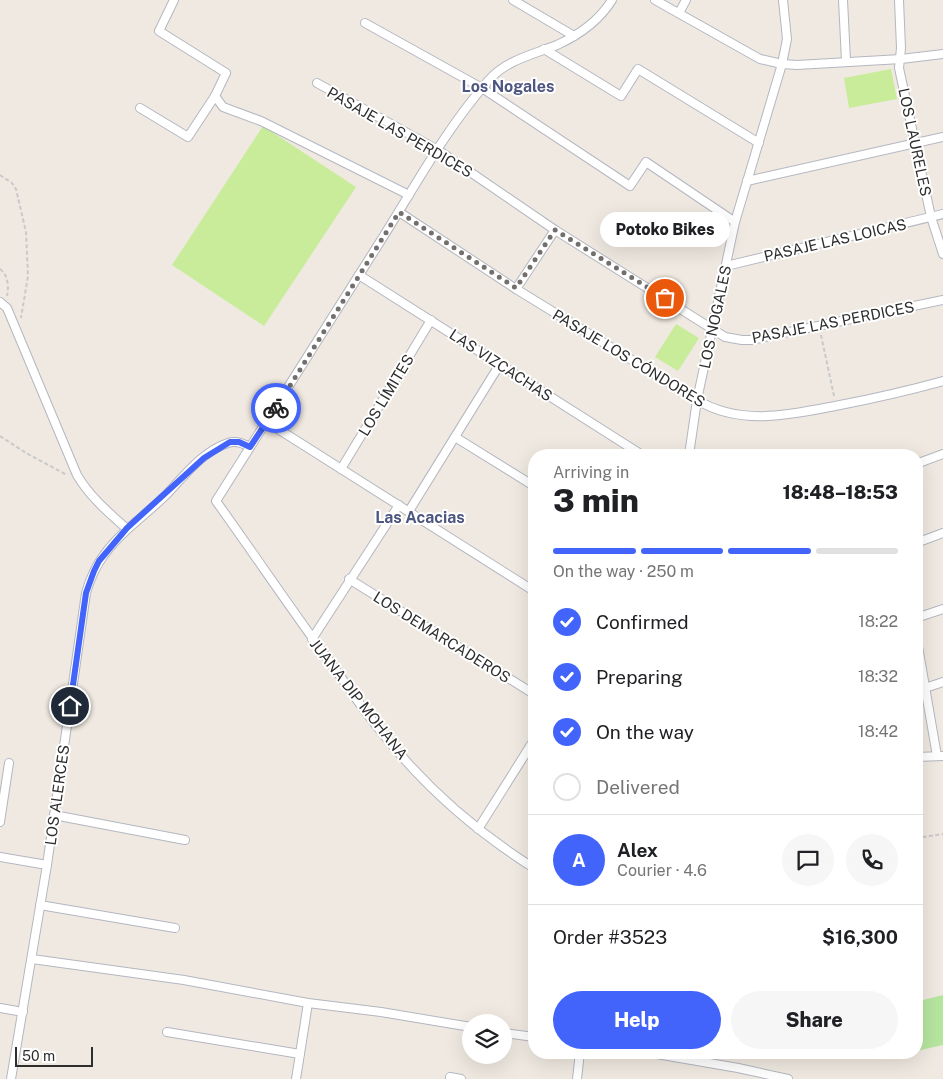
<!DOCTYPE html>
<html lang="en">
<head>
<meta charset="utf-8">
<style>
	body { margin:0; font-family:"Public Sans",sans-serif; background:#f6f6f6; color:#202124; height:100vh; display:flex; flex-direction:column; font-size:19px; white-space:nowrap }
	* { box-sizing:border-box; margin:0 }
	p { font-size:16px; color:#757577 }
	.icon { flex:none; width:28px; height:28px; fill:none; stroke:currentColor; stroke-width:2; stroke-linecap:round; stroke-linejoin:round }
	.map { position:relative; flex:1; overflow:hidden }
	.panel { position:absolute; left:528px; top:449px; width:395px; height:610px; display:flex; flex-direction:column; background:#fff; border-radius:20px; box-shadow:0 5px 20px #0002 }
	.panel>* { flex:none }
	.tools { position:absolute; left:462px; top:1014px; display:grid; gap:10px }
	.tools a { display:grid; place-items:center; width:50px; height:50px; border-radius:50%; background:#fff; box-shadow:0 5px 20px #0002; font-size:25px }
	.scale { position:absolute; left:15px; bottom:12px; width:78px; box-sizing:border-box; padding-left:5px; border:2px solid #2e2e2e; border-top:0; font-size:14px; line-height:18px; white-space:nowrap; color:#2e2e2e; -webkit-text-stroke:4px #fff; paint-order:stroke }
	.pin { position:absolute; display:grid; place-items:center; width:42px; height:42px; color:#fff; margin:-21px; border:2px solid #fff; border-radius:50%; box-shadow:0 1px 5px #0007 }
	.courier { position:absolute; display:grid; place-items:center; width:50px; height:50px; margin:-25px; border:4px solid #4264fb; border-radius:50%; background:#fff; color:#222; box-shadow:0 1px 6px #0007 }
	.bubble { position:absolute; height:35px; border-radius:18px; background:#fff; box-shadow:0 5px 20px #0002; font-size:16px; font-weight:800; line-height:35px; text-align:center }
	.headline em { font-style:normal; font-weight:800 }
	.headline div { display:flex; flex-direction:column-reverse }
	.headline { display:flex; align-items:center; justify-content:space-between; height:85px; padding:0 25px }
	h1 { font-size:32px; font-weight:800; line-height:38px }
	.bar { display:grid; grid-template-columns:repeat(4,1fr); gap:8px 5px; align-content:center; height:60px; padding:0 25px }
	.bar i { height:6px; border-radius:4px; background:#e0e0e0 }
	.bar .current { background:#4264fb }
	.bar p { grid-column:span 4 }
	.line { display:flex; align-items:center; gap:12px; padding:0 25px; border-top:1px solid #e0e0e0 }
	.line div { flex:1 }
	.round { display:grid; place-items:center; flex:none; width:52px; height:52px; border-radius:26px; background:#f6f6f6 }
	ol { padding:0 25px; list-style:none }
	li { display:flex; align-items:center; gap:15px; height:55px }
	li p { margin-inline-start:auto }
	li .icon { padding:5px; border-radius:50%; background:#4264fb; color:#fff; stroke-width:4 }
	li:last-child { color:#757577 }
	li i { width:28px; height:28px; border:2px solid #e0e0e0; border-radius:50% }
	.action { display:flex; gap:10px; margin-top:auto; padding:10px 25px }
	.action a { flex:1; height:58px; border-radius:30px; background:#4264fb; color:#fff; font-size:20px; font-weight:800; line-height:58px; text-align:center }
	.action a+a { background:#f6f6f6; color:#202124 }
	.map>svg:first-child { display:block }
	.green { fill:#b6e59e }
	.pitch { fill:#c9ec9a }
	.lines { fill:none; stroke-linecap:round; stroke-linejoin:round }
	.minor-casing { stroke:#b4b7c1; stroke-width:10 }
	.path { stroke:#c9c9c9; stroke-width:2; stroke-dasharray:4 2.5; stroke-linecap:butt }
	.minor { stroke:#fff; stroke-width:8 }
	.done { stroke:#726f6d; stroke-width:5; stroke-dasharray:0 9 }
	.route { stroke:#4264fb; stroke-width:6 }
	.labels { text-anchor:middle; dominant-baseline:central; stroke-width:4; stroke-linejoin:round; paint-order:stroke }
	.street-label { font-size:15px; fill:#2e2e2e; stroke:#fff }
	.neighbourhood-label { font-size:16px; font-weight:bold; fill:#4d5680; stroke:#fff }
</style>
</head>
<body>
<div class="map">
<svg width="943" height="1079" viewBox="0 0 943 1079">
	<rect width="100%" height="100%" fill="#efe9e1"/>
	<polygon class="green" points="943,995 943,1045 916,1051 916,1000 923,1000"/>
	<g class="pitch">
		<polygon points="891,69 897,99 849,108 844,78"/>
		<polygon points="263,126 356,187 264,326 172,265"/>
		<polygon points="676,324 699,338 678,371 655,357"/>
	</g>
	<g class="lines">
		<defs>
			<g id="minor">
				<polyline points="174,0 159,31 226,73 215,96 223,107 261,121 409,195"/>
				<polyline points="513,0 574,36"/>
				<polyline points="655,0 760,59 782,64 797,65 901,59 943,54"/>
				<polyline points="843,0 846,61"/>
				<polyline points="899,0 901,48 899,68 931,217 943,254"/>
				<polyline points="679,13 686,0"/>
				<polyline points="365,23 482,88 630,186 646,162 735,222"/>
				<polyline points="544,49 621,96 638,69 759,143"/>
				<polyline points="317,83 438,150 555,230 725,337 742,340 751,340 943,300"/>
				<polyline points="140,108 188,137 215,96"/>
				<polyline points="747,181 943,137"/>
				<path d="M399 212 516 289 697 400C740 426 789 415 835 406 871 399 907 391 943 381"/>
				<polyline points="726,266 943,214"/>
				<polyline points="359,275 642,455"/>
				<polyline points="516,289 555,230"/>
				<path d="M0 302 7 308 77 475C90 497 108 512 127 529"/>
				<polyline points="267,422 534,591"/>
				<polyline points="455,437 534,486"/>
				<polyline points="689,455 697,400 735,222 782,64 787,39 783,0"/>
				<polyline points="916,464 943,454"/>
				<polyline points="341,469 431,320"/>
				<polyline points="409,511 500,364"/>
				<polyline points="916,543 943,533"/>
				<polyline points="349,579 534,694"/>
				<polyline points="916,618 943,609"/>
				<polyline points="916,635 937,756"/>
				<polyline points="312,639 399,505"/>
				<polyline points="925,688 943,682"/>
				<polyline points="916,757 943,756"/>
				<polyline points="54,815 185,840"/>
				<polyline points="0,822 9,763"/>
				<polyline points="478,829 534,740"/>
				<polyline points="0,857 47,865"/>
				<path d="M534 868C475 831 422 784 379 729 362 708 346 684 330 662 291 609 254 554 216 501 270 415 325 330 378 245 413 190 445 130 488 81 506 60 532 55 557 45 579 35 599 21 612 0"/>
				<polyline points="40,905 175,928"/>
				<polyline points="32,959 184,980 308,1003 381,1012 471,1027"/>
				<polyline points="0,1008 23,1012"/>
				<polyline points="167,1032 300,1054"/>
				<polyline points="504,1033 534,1037"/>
				<polyline points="645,1052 738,1068 788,1079"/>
				<polyline points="450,1077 461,1079"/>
				<path d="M11 1079 47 865 86 593C90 579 95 567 104 555 121 531 146 515 167 494 184 476 203 451 228 443 236 440 243 443 250 447"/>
				<polyline points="296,1079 308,1003"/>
				<polyline points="577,1079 580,1052"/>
			</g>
		</defs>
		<use href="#minor" class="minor-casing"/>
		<g class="path">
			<polyline points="0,175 12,183 16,189 26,232 28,276 21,318"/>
			<path d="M0 269C8 275 9 286 7 296"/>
			<polyline points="821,335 834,396"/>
			<polyline points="0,436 26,453 67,475"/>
			<polyline points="916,838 943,834"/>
		</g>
		<use href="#minor" class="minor"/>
	</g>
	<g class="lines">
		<polyline class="done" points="276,408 399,212 516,288 555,230 665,298"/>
		<polyline class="route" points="70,706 86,593 94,571 99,561 127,528 204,458 230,442 239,442 250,447 276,408"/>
	</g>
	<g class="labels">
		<g class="street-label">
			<text transform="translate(400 132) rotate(30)">PASAJE LAS PERDICES</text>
			<text transform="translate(915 142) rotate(78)">LOS LAURELES</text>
			<text transform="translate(835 240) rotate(-13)">PASAJE LAS LOICAS</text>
			<text transform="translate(715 317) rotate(-78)">LOS NOGALES</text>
			<text transform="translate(833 322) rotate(-11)">PASAJE LAS PERDICES</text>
			<text transform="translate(629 358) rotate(31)">PASAJE LOS CÓNDORES</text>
			<text transform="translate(501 365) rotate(33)">LAS VIZCACHAS</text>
			<text transform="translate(386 395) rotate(-59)">LOS LÍMITES</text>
			<text transform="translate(442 637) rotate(32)">LOS DEMARCADEROS</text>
			<text transform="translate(359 699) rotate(52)">JUANA DIP MOHANA</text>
			<text transform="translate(57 795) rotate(-82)">LOS ALERCES</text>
		</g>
		<g class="neighbourhood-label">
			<text x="508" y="86">Los Nogales</text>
			<text x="420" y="517">Las Acacias</text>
		</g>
	</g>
</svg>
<div class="tools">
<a><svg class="icon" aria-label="layers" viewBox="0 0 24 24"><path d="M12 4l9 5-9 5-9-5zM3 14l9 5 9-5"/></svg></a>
</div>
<div class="scale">50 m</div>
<div class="pin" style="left:665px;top:298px;background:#ea580c"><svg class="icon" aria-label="bag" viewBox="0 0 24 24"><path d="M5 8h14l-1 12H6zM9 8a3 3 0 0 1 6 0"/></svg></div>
<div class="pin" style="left:70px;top:706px;background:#1f2937"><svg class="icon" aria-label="home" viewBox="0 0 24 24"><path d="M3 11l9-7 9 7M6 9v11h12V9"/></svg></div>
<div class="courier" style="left:276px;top:408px"><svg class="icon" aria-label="bike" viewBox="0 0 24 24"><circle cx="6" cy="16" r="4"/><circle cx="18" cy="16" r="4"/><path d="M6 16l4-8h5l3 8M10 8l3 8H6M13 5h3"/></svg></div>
<div class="bubble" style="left:600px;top:212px;width:130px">Potoko Bikes</div>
<section class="panel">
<div class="headline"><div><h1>3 min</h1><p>Arriving in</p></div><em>18:48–18:53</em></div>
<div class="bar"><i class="current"></i><i class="current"></i><i class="current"></i><i></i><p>On the way · 250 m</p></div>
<ol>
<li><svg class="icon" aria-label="check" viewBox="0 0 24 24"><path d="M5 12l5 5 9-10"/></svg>Confirmed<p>18:22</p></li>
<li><svg class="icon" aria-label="check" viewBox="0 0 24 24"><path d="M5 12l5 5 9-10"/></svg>Preparing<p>18:32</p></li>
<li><svg class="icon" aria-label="check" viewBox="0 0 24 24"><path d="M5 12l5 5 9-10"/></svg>On the way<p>18:42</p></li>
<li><i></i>Delivered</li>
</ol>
<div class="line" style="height:90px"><b class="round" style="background:#4264fb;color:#fff">A</b><div><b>Alex</b><p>Courier · 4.6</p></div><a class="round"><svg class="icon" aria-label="chat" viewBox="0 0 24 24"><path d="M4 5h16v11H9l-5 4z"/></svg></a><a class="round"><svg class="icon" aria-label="phone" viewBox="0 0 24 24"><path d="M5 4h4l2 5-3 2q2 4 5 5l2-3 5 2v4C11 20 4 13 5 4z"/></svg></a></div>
<div class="line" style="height:65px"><div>Order #3523</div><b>$16,300</b></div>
<div class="action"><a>Help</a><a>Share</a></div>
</section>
</div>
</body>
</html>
